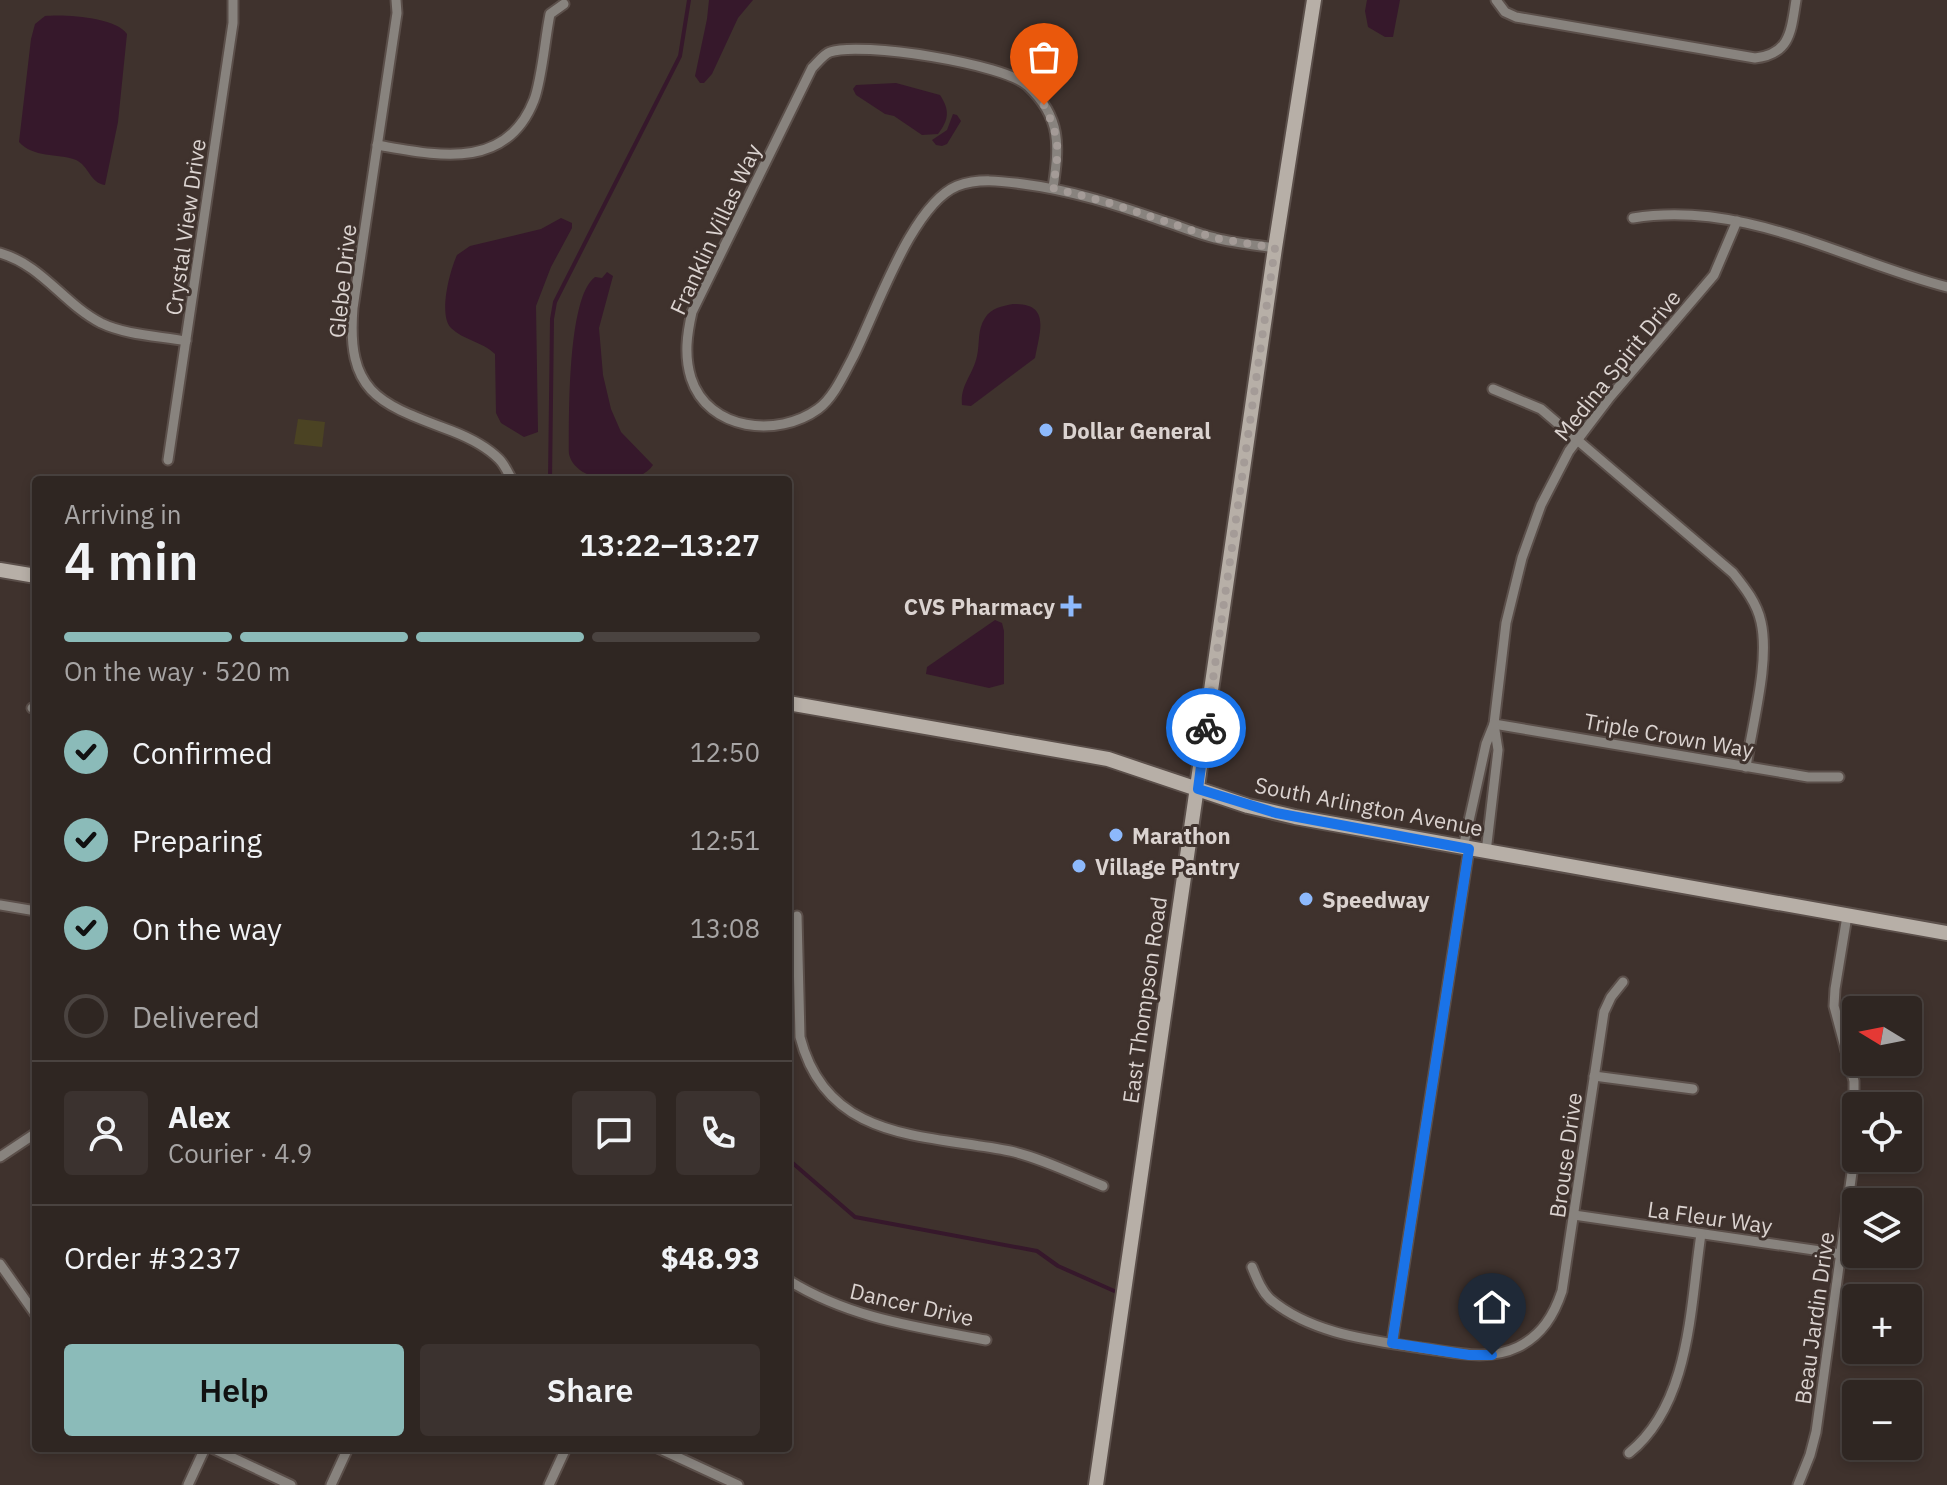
<!DOCTYPE html>
<html lang="en">
<head>
<meta charset="utf-8">
<style>
	body { margin:0; font-family:"IBM Plex Sans",sans-serif; background:#3b322f; color:#f1f3f6; height:100vh; display:flex; flex-direction:column; font-size:30px; white-space:nowrap }
	* { box-sizing:border-box; margin:0 }
	p { font-size:26px; color:#a7a5a5 }
	.icon { flex:none; width:44px; height:44px; fill:none; stroke:currentColor; stroke-width:2; stroke-linecap:round; stroke-linejoin:round }
	.map { position:relative; flex:1; overflow:hidden }
	.drawer { position:absolute; left:32px; top:476px; width:760px; height:976px; display:flex; flex-direction:column; background:#2f2622; border-radius:8px; box-shadow:0 4px 12px #0003,0 0 0 2px #4a4340 }
	.drawer>* { flex:none }
	.needle { width:52px; rotate:280deg }
	.buttons { position:absolute; left:1842px; top:996px; display:grid; gap:16px }
	.buttons a { display:grid; place-items:center; width:80px; height:80px; border-radius:8px; background:#2f2622; box-shadow:0 4px 12px #0003,0 0 0 2px #4a4340; font-size:40px }
	.pin { position:absolute; display:grid; place-items:center; width:68px; height:68px; color:#fff; margin:-82px -34px; border-radius:50% 50% 50% 0; rotate:-45deg; box-shadow:0 0 8px #0007 }
	.pin .icon { rotate:45deg }
	.courier { position:absolute; display:grid; place-items:center; width:80px; height:80px; margin:-40px; border:6px solid #1a73e8; border-radius:50%; background:#fff; color:#222; box-shadow:0 2px 10px #0007 }
	.overview em { font-style:normal; font-weight:600 }
	.overview div { display:flex; flex-direction:column-reverse }
	.overview { display:flex; align-items:center; justify-content:space-between; height:136px; padding:0 32px }
	h1 { font-size:52px; font-weight:600; line-height:60px }
	.bar { display:grid; grid-template-columns:repeat(4,1fr); gap:12px 8px; align-content:center; height:96px; padding:0 32px }
	.bar i { height:10px; border-radius:6px; background:#4a4340 }
	.bar .current { background:#8bbbb9 }
	.bar p { grid-column:span 4 }
	.line { display:flex; align-items:center; gap:20px; padding:0 32px; border-top:2px solid #4a4340 }
	.line div { flex:1 }
	.round { display:grid; place-items:center; flex:none; width:84px; height:84px; border-radius:8px; background:#3b322f }
	ol { padding:0 32px; list-style:none }
	li { display:flex; align-items:center; gap:24px; height:88px }
	li p { margin-inline-start:auto }
	li .icon { padding:8px; border-radius:50%; background:#8bbbb9; color:#111; stroke-width:4 }
	li:last-child { color:#a7a5a5 }
	li i { width:44px; height:44px; border:4px solid #4a4340; border-radius:50% }
	.primary-button { display:flex; gap:16px; margin-top:auto; padding:16px 32px }
	.primary-button a { flex:1; height:92px; border-radius:8px; background:#8bbbb9; color:#111; font-size:32px; font-weight:600; line-height:92px; text-align:center }
	.primary-button a+a { background:#3b322f; color:#f1f3f6 }
	.map>svg:first-child { display:block }
	.green { fill:#4b4323 }
	.water { fill:#36182b }
	.lines { fill:none; stroke-linecap:round; stroke-linejoin:round }
	.stream { stroke:#36182b; stroke-width:4 }
	.minor-casing { stroke:#5b4f4a; stroke-width:13 }
	.secondary-casing { stroke:#5b4f4a; stroke-width:18 }
	.minor { stroke:#88837e; stroke-width:9 }
	.secondary { stroke:#b7afa7; stroke-width:14 }
	.done { stroke:#a49b97; stroke-width:8; stroke-dasharray:0 14.4 }
	.route { stroke:#1a73e8; stroke-width:10 }
	.poi-dot { fill:#8db9fc; stroke:#3f322d; stroke-width:3 }
	.labels { text-anchor:middle; dominant-baseline:central; stroke-width:6; stroke-linejoin:round; paint-order:stroke }
	.street-label { font-size:22px; fill:#dbd3d0; stroke:#3f322d }
	.poi-label { font-size:22px; font-weight:bold; fill:#dbd3d0; stroke:#3f322d; text-anchor:start }
</style>
</head>
<body>
<div class="map">
<svg width="1947" height="1485" viewBox="0 0 1947 1485">
	<rect width="100%" height="100%" fill="#3f322d"/>
	<polygon class="green" points="298,419 325,422 322,447 294,444"/>
	<g class="water">
		<polygon points="709,0 753,0 738,18 712,74 704,83 700,83 695,76 707,19"/>
		<polygon points="1367,0 1400,0 1393,37 1385,37 1368,27 1365,11"/>
		<path d="M45 16C64 14 116 17 127 34L118 122 105 185C90 183 89 166 76 160 57 153 33 158 19 142L31 39 35 24Z"/>
		<path d="M896 83 940 95C950 110 949 120 938 134L922 135 894 116 885 114 856 95 853 89 856 85Z"/>
		<polygon points="953,114 957,115 961,121 947,144 942,146 936,145 932,140 947,130"/>
		<path d="M561 218 572 223V228L551 267 536 306 538 432 524 437 501 423 496 413 495 354C483 342 463 340 451 328 438 315 450 270 457 255L470 246 541 229Z"/>
		<path d="M607 272 613 276 599 328 603 375 611 409 621 432 653 465C639 488 576 485 569 454 569 419 567 297 595 277L602 278Z"/>
		<path d="M1013 304C1051 303 1040 331 1035 358L971 406 962 405C960 385 973 375 977 356 980 343 977 330 985 318 991 308 1002 306 1013 304Z"/>
		<polygon points="995,620 1002,623 1004,631 1004,684 989,688 926,674 927,667"/>
	</g>
	<g class="lines">
		<g class="stream">
			<polyline points="550,480 552,319 555,302 680,56 689,0"/>
			<polyline points="788,1159 855,1217 1037,1251 1058,1266 1121,1294"/>
		</g>
		<defs>
			<g id="minor">
				<path d="M396 0 397 13 353 308C346 395 381 404 452 431 470 438 486 446 499 459 505 465 508 473 512 480"/>
				<path d="M1496 0 1505 12 1516 17 1755 58C1791 54 1791 30 1796 0"/>
				<path d="M377 145C436 155 506 172 534 100 542 79 545 38 550 14L564 4"/>
				<path d="M1053 188C1059 146 1062 118 1028 86 1006 64 860 41 830 52 824 54 818 62 812 68L692 312C687 334 684 355 691 378 708 431 778 438 818 409 833 398 843 376 852 359 875 315 911 205 957 186 978 178 1001 181 1023 184 1071 190 1117 205 1163 221 1180 226 1197 234 1215 238 1234 243 1255 245 1275 248"/>
				<path d="M1633 218C1744 200 1843 260 1947 287"/>
				<polyline points="1737,221 1714,275 1610,397 1569,451 1541,505 1522,558 1506,623 1494,724 1808,777 1839,777"/>
				<path d="M0 253C42 265 64 304 101 323 126 335 159 336 186 341"/>
				<path d="M1493 389 1541 409 1733 573C1745 588 1757 603 1761 622 1770 662 1752 725 1746 767"/>
				<polyline points="168,460 233,23 233,0"/>
				<polyline points="32,708 36,709"/>
				<polyline points="1463,848 1486,744 1494,724 1498,750 1486,852"/>
				<polyline points="0,905 36,911"/>
				<path d="M797 916 800 1037C827 1142 924 1134 1010 1151 1041 1158 1073 1174 1103 1186"/>
				<polyline points="1594,1076 1693,1089"/>
				<polyline points="0,1157 36,1133"/>
				<polyline points="1574,1215 1841,1254"/>
				<polyline points="0,1264 36,1315"/>
				<path d="M1252 1267C1257 1279 1261 1290 1270 1299 1311 1334 1370 1340 1421 1348 1453 1352 1487 1362 1518 1347 1542 1335 1554 1315 1562 1291L1604 1012 1611 997 1623 982"/>
				<path d="M788 1280C849 1318 916 1327 986 1340"/>
				<polyline points="1392,1343 1469,849"/>
				<polyline points="212,1448 291,1485"/>
				<polyline points="658,1448 738,1485"/>
				<path d="M1629 1453C1691 1403 1690 1306 1701 1234"/>
				<polyline points="188,1485 205,1448"/>
				<polyline points="331,1485 348,1448"/>
				<polyline points="549,1485 566,1448"/>
				<polyline points="1798,1485 1810,1455 1816,1432 1854,1158 1854,1081 1834,1006 1835,989 1847,916"/>
			</g>
			<g id="secondary">
				<polyline points="0,570 36,576"/>
				<polyline points="788,703 1108,759 1248,806 1295,817 1947,933"/>
				<polyline points="1096,1485 1275,248 1314,0"/>
			</g>
		</defs>
		<use href="#minor" class="minor-casing"/>
		<use href="#secondary" class="secondary-casing"/>
		<use href="#minor" class="minor"/>
		<use href="#secondary" class="secondary"/>
	</g>
	<g class="lines">
		<path class="done" d="M1044 105C1061 140 1059 150 1053 188L1113 204 1215 238 1275 248 1206 728"/>
		<polyline class="route" points="1206,728 1198,789 1276,813 1469,849 1392,1343 1469,1355 1492,1355"/>
	</g>
	<g class="poi-dot">
		<circle cx="1046" cy="430" r="8"/>
		<path d="M1067 594h8v8h8v8h-8v8h-8v-8h-8v-8h8z"/>
		<circle cx="1116" cy="835" r="8"/>
		<circle cx="1079" cy="866" r="8"/>
		<circle cx="1306" cy="899" r="8"/>
	</g>
	<g class="labels">
		<g class="street-label">
			<text transform="translate(185 227) rotate(-82)">Crystal View Drive</text>
			<text transform="translate(715 229) rotate(-65)">Franklin Villas Way</text>
			<text transform="translate(342 281) rotate(-84)">Glebe Drive</text>
			<text transform="translate(1617 365) rotate(-51)">Medina Spirit Drive</text>
			<text transform="translate(1669 735) rotate(10)">Triple Crown Way</text>
			<text transform="translate(1369 806) rotate(11)">South Arlington Avenue</text>
			<text transform="translate(1144 1000) rotate(-82)">East Thompson Road</text>
			<text transform="translate(1565 1155) rotate(-82)">Brouse Drive</text>
			<text transform="translate(1710 1217) rotate(8)">La Fleur Way</text>
			<text transform="translate(912 1304) rotate(13)">Dancer Drive</text>
			<text transform="translate(1814 1318) rotate(-82)">Beau Jardin Drive</text>
		</g>
		<g class="poi-label">
			<text x="1062" y="430">Dollar General</text>
			<text x="1055" y="606" text-anchor="end">CVS Pharmacy</text>
			<text x="1132" y="835">Marathon</text>
			<text x="1095" y="866">Village Pantry</text>
			<text x="1322" y="899">Speedway</text>
		</g>
	</g>
</svg>
<div class="buttons">
<a><svg class="needle" viewBox="-14 -14 28 28"><path d="M0-13l5 13h-10z" fill="#e53935"/><path d="M0 13l5-13h-10z" fill="#a7a5a5"/></svg></a>
<a><svg class="icon" aria-label="locate" viewBox="0 0 24 24"><circle cx="12" cy="12" r="6"/><path d="M12 2v4M12 18v4M2 12h4M18 12h4"/></svg></a>
<a><svg class="icon" aria-label="layers" viewBox="0 0 24 24"><path d="M12 4l9 5-9 5-9-5zM3 14l9 5 9-5"/></svg></a>
<a>+</a>
<a>−</a>
</div>
<div class="pin" style="left:1044px;top:105px;background:#ea580c"><svg class="icon" aria-label="bag" viewBox="0 0 24 24"><path d="M5 8h14l-1 12H6zM9 8a3 3 0 0 1 6 0"/></svg></div>
<div class="pin" style="left:1492px;top:1355px;background:#1f2937"><svg class="icon" aria-label="home" viewBox="0 0 24 24"><path d="M3 11l9-7 9 7M6 9v11h12V9"/></svg></div>
<div class="courier" style="left:1206px;top:728px"><svg class="icon" aria-label="bike" viewBox="0 0 24 24"><circle cx="6" cy="16" r="4"/><circle cx="18" cy="16" r="4"/><path d="M6 16l4-8h5l3 8M10 8l3 8H6M13 5h3"/></svg></div>
<section class="drawer">
<div class="overview"><div><h1>4 min</h1><p>Arriving in</p></div><em>13:22–13:27</em></div>
<div class="bar"><i class="current"></i><i class="current"></i><i class="current"></i><i></i><p>On the way · 520 m</p></div>
<ol>
<li><svg class="icon" aria-label="check" viewBox="0 0 24 24"><path d="M5 12l5 5 9-10"/></svg>Confirmed<p>12:50</p></li>
<li><svg class="icon" aria-label="check" viewBox="0 0 24 24"><path d="M5 12l5 5 9-10"/></svg>Preparing<p>12:51</p></li>
<li><svg class="icon" aria-label="check" viewBox="0 0 24 24"><path d="M5 12l5 5 9-10"/></svg>On the way<p>13:08</p></li>
<li><i></i>Delivered</li>
</ol>
<div class="line" style="height:144px"><a class="round"><svg class="icon" aria-label="person" viewBox="0 0 24 24"><circle cx="12" cy="8" r="4"/><path d="M4 21q1-7 8-7t8 7"/></svg></a><div><b>Alex</b><p>Courier · 4.9</p></div><a class="round"><svg class="icon" aria-label="chat" viewBox="0 0 24 24"><path d="M4 5h16v11H9l-5 4z"/></svg></a><a class="round"><svg class="icon" aria-label="phone" viewBox="0 0 24 24"><path d="M5 4h4l2 5-3 2q2 4 5 5l2-3 5 2v4C11 20 4 13 5 4z"/></svg></a></div>
<div class="line" style="height:104px"><div>Order #3237</div><b>$48.93</b></div>
<div class="primary-button"><a>Help</a><a>Share</a></div>
</section>
</div>
</body>
</html>
